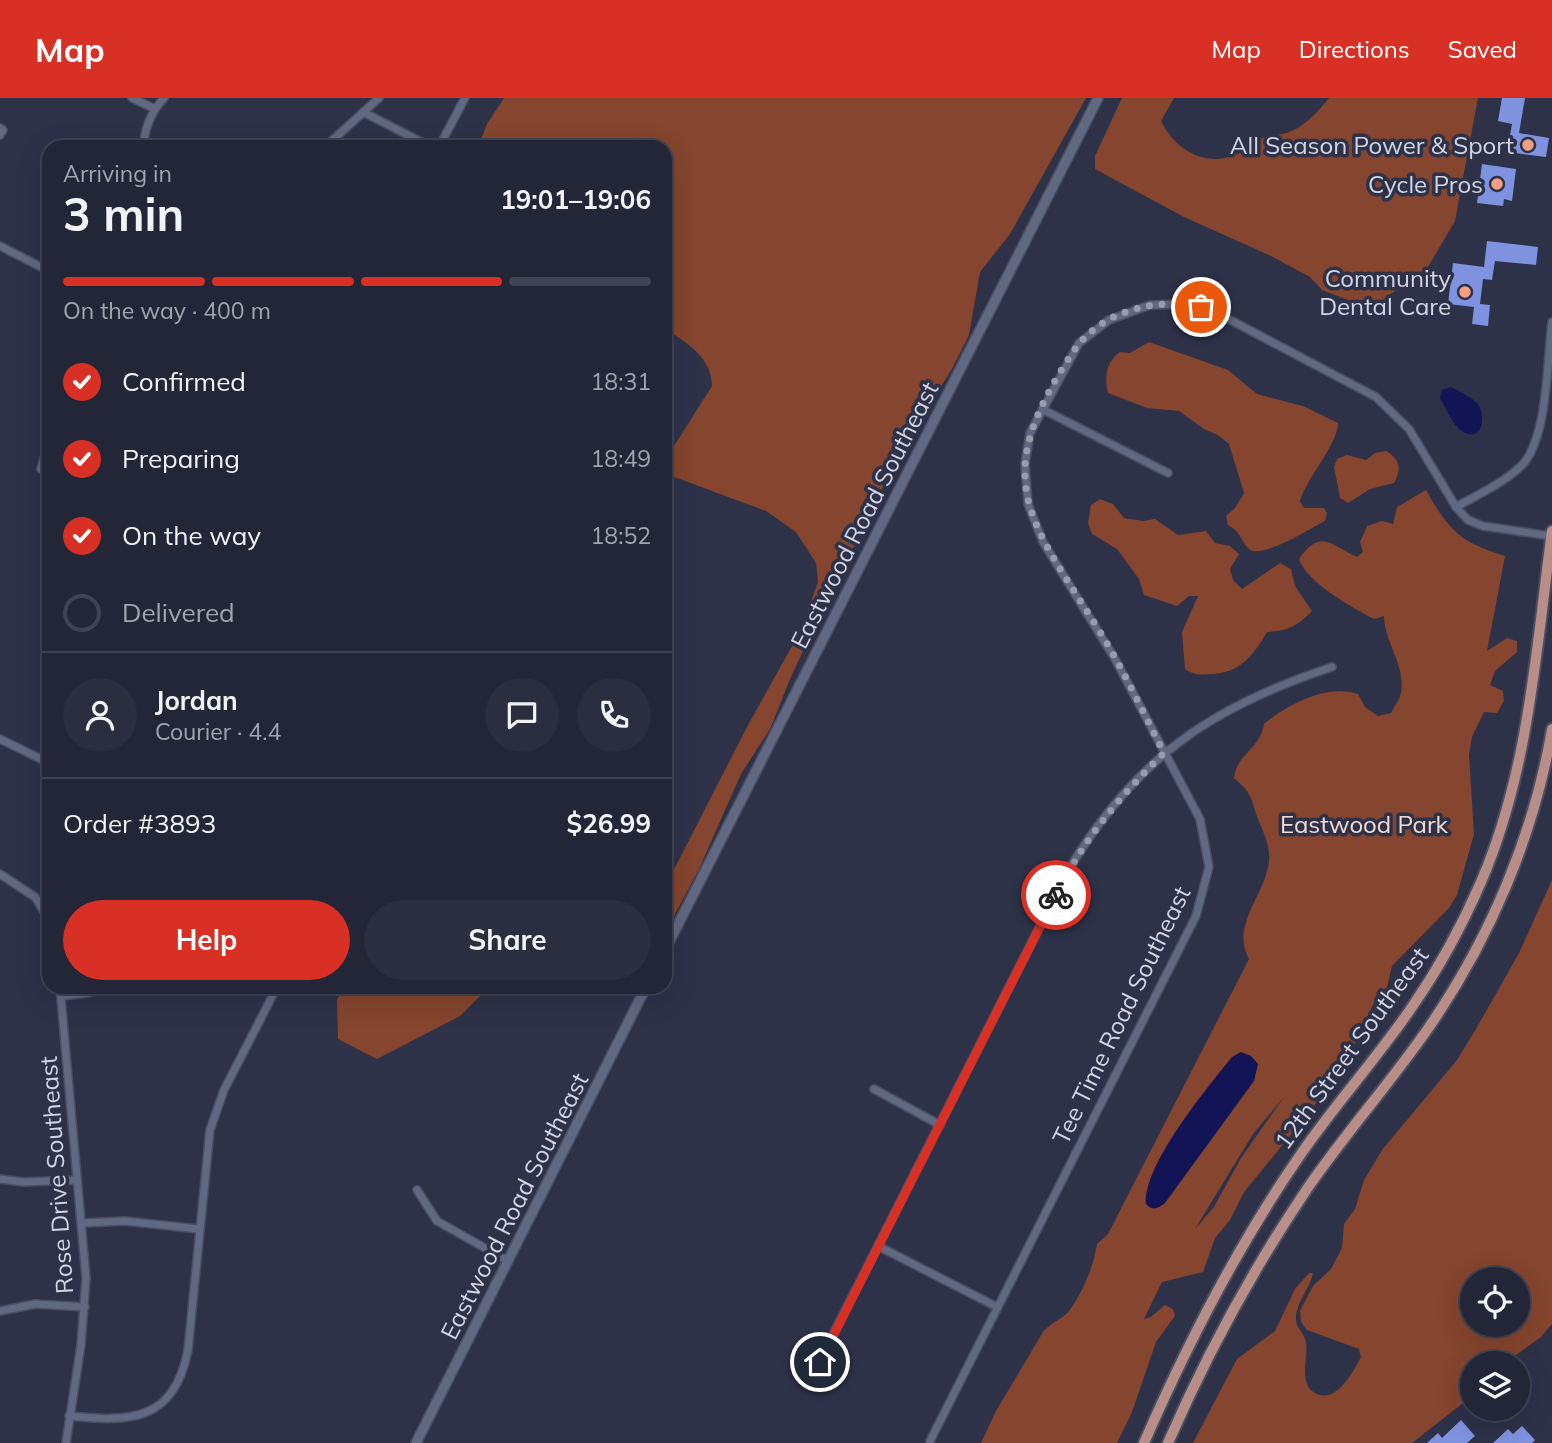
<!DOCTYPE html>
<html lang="en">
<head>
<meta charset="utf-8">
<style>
	body { margin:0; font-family:Mulish,sans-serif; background:#2a2e3f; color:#f1f3f6; height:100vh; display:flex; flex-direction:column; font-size:26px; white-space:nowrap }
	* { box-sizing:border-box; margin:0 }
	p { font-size:23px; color:#a2a5ad }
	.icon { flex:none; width:38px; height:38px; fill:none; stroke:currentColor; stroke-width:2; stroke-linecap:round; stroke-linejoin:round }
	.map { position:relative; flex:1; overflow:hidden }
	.side { position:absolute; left:42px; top:42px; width:630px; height:854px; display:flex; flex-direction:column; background:#222637; border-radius:21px; box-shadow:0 7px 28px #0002,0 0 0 2px #3f4352 }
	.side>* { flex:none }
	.fabs { position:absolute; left:1460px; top:1169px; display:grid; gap:14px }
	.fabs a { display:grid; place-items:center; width:70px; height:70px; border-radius:50%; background:#222637; box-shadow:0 7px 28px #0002,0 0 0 2px #3f4352; font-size:35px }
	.pin { position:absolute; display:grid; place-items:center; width:60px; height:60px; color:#fff; margin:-30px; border:4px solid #fff; border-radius:50%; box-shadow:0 2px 7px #0007 }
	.courier { position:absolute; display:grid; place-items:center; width:70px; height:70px; margin:-35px; border:5px solid #d93025; border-radius:50%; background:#fff; color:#222; box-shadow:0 2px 9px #0007 }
	.head em { font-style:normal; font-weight:700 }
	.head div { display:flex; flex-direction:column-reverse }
	.head { display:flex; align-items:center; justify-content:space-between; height:119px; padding:0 21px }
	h1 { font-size:46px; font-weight:700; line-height:52px }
	.bar { display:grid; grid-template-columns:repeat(4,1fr); gap:10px 7px; align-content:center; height:84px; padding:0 21px }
	.bar i { height:9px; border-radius:5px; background:#3f4352 }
	.bar .selected { background:#d93025 }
	.bar p { grid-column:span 4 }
	.line { display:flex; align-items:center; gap:18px; padding:0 21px; border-top:2px solid #3f4352 }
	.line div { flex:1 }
	.round { display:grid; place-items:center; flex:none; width:74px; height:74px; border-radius:37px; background:#2a2e3f }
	ol { padding:0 21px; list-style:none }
	li { display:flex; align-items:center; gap:21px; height:77px }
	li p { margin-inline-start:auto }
	li .icon { padding:7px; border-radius:50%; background:#d93025; color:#fff; stroke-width:4 }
	li:last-child { color:#a2a5ad }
	li i { width:38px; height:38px; border:4px solid #3f4352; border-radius:50% }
	.action { display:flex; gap:14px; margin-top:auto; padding:14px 21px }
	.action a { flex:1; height:80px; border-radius:42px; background:#d93025; color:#fff; font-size:28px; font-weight:700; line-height:80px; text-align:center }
	.action a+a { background:#2a2e3f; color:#f1f3f6 }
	header { display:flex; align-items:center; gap:42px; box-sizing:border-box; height:98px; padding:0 35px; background:#d93025; color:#fff }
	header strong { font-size:33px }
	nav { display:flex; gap:38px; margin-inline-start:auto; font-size:24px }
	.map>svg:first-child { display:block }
	.green { fill:#85452e; fill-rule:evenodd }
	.water { fill:#121456 }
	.building { fill:#7f92df }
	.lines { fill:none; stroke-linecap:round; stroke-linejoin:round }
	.minor-casing { stroke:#4a4e61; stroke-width:10 }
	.tertiary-casing { stroke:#4a4e61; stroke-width:12 }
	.primary-casing { stroke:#4a4e61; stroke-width:14 }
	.minor { stroke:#616881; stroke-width:7 }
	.tertiary { stroke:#616881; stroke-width:9 }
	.primary { stroke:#ba8e88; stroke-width:10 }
	.done { stroke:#989cae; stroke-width:7; stroke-dasharray:0 12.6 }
	.route { stroke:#d93025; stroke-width:9 }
	.poi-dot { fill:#f39f83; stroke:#2d3249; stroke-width:2.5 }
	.labels { text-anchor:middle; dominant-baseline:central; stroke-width:7; stroke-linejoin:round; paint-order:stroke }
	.poi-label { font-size:24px; fill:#d1d5e4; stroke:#2d3249; text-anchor:end }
	.street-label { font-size:24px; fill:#d1d5e4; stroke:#2d3249 }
	.park-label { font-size:24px; fill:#f3dad2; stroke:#2d3249 }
</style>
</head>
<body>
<header>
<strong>Map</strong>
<nav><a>Map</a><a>Directions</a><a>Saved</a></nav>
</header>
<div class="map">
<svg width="1552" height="1345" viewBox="0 0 1552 1345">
	<rect width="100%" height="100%" fill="#2d3249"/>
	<g class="green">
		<path d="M504 0H1086L1010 136 980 174 969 237 952 271 893 365 870 420 843 468 790 581 770 631 741 676 699 771 665 835V789L747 629 801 532 818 484 816 465 796 434 766 413 669 377V356L712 288C712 259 686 245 665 230V49H478L487 26Z"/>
		<path d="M1122 0H1174L1161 23C1177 55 1209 71 1242 54 1249 50 1254 45 1260 41 1269 37 1278 37 1287 35 1304 29 1318 14 1329 0H1478L1455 123 1428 169 1381 203 1364 208 1322 192 1310 179 1271 158 1184 119 1095 71V58Z"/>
		<path d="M1149 244 1228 272 1257 296 1303 308 1338 325C1338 346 1307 379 1300 403L1304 410H1324L1327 415 1325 423C1311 430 1261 462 1249 451 1240 442 1242 435 1228 427L1226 418 1235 410 1244 395 1229 346 1218 337 1204 331 1179 313 1147 310 1108 295C1104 279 1106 264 1120 254L1130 255Z"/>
		<path d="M1386 353C1400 361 1402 371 1394 385L1370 391 1348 405 1340 400 1334 369 1337 361 1347 357 1366 362 1375 355Z"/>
		<path d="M1426 392C1449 433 1460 444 1505 458L1487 553 1507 540 1517 543V554L1495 573 1490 587 1503 593 1504 603 1497 615 1484 614 1472 639 1469 657 1474 736 1457 797 1449 810 1392 868 1387 889 1377 898 1356 944 1312 1011 1244 1094 1230 1122 1215 1140 1203 1174 1162 1184 1144 1221 1151 1219 1165 1207 1173 1211 1175 1218 1156 1244 1132 1314 1117 1345H981L996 1313 1043 1234C1051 1224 1063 1221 1069 1213 1083 1194 1094 1167 1097 1146L1108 1136 1249 861C1230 827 1266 796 1269 763 1271 751 1263 733 1258 721 1251 701 1252 695 1234 680 1237 655 1259 653 1264 626 1288 606 1327 586 1358 596L1365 609 1378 618 1391 615C1394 609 1400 601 1401 594 1406 568 1384 543 1384 518L1374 521C1353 510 1306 484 1299 461 1321 429 1332 448 1357 459L1363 454 1360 444 1367 428 1382 423 1393 426 1397 409ZM1284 999 1241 1060 1214 1109 1195 1131 1253 1036Z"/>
		<path d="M1100 401 1113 406 1124 420 1143 423 1155 421 1178 437 1206 433 1215 445 1230 448 1239 456 1230 471 1233 482 1242 491 1280 465 1291 471 1295 488 1312 513C1298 528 1287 533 1267 534 1253 558 1240 575 1211 576 1201 577 1193 577 1185 571L1182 534 1198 498H1189L1177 508 1144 497 1139 481 1117 451 1092 436 1088 425 1091 407Z"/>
		<path d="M1552 782V1226L1541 1239 1505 1265H1472V1298L1412 1345H1193L1237 1261 1275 1233 1295 1191 1309 1175H1313C1310 1191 1296 1204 1296 1221 1296 1231 1305 1235 1306 1245 1308 1257 1303 1269 1306 1283 1307 1287 1310 1293 1315 1295 1336 1307 1353 1274 1361 1259L1359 1251 1307 1232 1301 1224 1300 1213 1313 1188 1331 1171 1342 1150 1344 1126 1355 1111 1364 1082 1382 1052 1457 962 1476 931 1519 855ZM1472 1181H1517V1227H1472Z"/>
		<polygon points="344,889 489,889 460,918 377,961 338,941 337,902"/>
	</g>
	<g class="water">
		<path d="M1451 289C1460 294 1474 300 1479 308 1487 322 1480 345 1462 333 1453 328 1446 310 1440 300L1442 292Z"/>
		<path d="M1241 954 1251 958 1258 966 1254 983 1165 1105C1157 1111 1153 1113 1146 1106 1143 1067 1207 990 1232 959Z"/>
	</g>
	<g class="building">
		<polygon points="1502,0 1525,0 1519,35 1549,40 1546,59 1507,54 1512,26 1498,23"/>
		<polygon points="1482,66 1516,71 1512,103 1504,101 1503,108 1477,105"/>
		<polygon points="1487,143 1538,149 1536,167 1495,163 1492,182 1483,181 1480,206 1490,207 1488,228 1472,226 1474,209 1448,206 1453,165 1484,169"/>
		<polygon points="1461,1322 1475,1338 1467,1345 1427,1345 1438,1335 1442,1340"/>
		<polygon points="1522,1328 1535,1342 1532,1345 1493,1345 1508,1331 1513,1336"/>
	</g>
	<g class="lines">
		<defs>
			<g id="minor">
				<polyline points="132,0 155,11"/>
				<polyline points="363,14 431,49"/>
				<polyline points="0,30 3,32 0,37"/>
				<path d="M149 49 144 43C146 26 152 13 164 0"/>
				<polyline points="325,49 379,0"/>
				<polyline points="439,49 465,0"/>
				<polyline points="0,148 49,173"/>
				<polyline points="1042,311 1168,375"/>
				<polyline points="41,371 49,344"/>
				<path d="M1456 409C1477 397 1502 386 1520 369 1548 344 1547 262 1552 224"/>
				<polyline points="0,641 49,665"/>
				<polyline points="0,776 35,799 49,822"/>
				<polyline points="60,889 86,1180 81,1247 66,1345"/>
				<polyline points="61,898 88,895 106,889"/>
				<polyline points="874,991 940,1027"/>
				<polyline points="0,1081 23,1084 77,1082"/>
				<polyline points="417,1092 437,1123 508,1163"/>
				<polyline points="83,1125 125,1123 198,1131"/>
				<polyline points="878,1148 997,1209"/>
				<polyline points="0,1213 35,1206 85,1209"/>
				<path d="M809 1284 1069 771C1136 660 1211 609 1332 569"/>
				<path d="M69 1318C130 1324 174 1324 188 1252L210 1032 224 992 277 889"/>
				<polyline points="930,1343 1196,818 1209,769 1200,721 1115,561 1043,444 1028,406 1025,366 1030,335 1079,245 1109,222 1150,207 1184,206 1221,217 1376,299 1409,331 1456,409 1468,422 1483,428 1551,438"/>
			</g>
			<g id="tertiary">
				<polyline points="665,852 1098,0"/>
				<polyline points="416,1345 646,889"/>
			</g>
			<g id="primary">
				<path d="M1144 1345C1189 1242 1239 1145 1303 1053 1337 1004 1378 959 1412 909 1439 870 1462 828 1481 784 1529 673 1536 552 1552 433"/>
				<path d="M1168 1345C1206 1258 1252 1173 1305 1094 1343 1038 1388 988 1427 932 1489 843 1534 738 1552 631"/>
			</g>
		</defs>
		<use href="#minor" class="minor-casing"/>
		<use href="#tertiary" class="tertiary-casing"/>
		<use href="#primary" class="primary-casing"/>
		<use href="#minor" class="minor"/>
		<use href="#tertiary" class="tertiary"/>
		<use href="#primary" class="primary"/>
	</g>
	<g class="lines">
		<path class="done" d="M1056 797C1084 741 1120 698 1164 655 1144 616 1125 575 1102 537 1030 421 986 384 1073 254 1100 213 1156 199 1201 209"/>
		<polyline class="route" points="820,1264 1056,797"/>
	</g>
	<g class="poi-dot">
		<circle cx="1528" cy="47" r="7"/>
		<circle cx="1497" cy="86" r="7"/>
		<circle cx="1465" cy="194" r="7"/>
	</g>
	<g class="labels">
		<g class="poi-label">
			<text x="1514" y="47">All Season Power &amp; Sport</text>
			<text x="1483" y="86">Cycle Pros</text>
			<text x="1451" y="180">Community<tspan x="1451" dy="28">Dental Care</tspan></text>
		</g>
		<g class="street-label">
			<text transform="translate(864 417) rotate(-63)">Eastwood Road Southeast</text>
			<text transform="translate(1121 917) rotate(-64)">Tee Time Road Southeast</text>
			<text transform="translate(1351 950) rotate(-54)">12th Street Southeast</text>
			<text transform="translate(56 1077) rotate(-94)">Rose Drive Southeast</text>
			<text transform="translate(514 1108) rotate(-63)">Eastwood Road Southeast</text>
		</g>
		<g class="park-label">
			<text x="1364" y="726">Eastwood Park</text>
		</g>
	</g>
</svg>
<div class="fabs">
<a><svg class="icon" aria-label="locate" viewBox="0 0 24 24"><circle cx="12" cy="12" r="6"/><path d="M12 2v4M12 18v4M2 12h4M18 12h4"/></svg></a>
<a><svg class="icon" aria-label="layers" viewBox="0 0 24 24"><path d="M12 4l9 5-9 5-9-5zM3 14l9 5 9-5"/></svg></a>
</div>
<div class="pin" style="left:1201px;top:209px;background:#ea580c"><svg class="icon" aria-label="bag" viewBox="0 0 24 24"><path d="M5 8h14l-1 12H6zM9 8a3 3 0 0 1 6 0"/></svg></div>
<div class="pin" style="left:820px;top:1264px;background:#1f2937"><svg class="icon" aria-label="home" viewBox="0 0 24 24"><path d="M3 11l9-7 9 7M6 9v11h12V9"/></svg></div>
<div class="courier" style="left:1056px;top:797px"><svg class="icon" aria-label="bike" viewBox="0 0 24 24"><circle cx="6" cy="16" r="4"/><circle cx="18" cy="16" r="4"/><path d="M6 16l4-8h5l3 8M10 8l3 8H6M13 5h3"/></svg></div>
<section class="side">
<div class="head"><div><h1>3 min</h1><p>Arriving in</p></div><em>19:01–19:06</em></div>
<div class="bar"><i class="selected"></i><i class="selected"></i><i class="selected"></i><i></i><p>On the way · 400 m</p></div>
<ol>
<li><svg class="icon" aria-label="check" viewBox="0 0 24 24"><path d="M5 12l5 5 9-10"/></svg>Confirmed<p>18:31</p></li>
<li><svg class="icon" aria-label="check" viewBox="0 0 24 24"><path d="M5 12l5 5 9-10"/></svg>Preparing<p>18:49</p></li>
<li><svg class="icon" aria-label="check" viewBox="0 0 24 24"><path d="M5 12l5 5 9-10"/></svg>On the way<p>18:52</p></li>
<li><i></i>Delivered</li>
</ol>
<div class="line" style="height:126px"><a class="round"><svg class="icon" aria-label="person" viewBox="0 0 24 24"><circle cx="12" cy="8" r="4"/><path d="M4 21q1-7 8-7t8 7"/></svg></a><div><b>Jordan</b><p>Courier · 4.4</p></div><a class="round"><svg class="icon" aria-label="chat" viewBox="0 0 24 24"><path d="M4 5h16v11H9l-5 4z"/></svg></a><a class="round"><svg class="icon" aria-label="phone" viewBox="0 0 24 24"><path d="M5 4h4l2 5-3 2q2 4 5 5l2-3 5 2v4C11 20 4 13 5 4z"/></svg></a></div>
<div class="line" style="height:91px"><div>Order #3893</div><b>$26.99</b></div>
<div class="action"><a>Help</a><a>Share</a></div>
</section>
</div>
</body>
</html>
